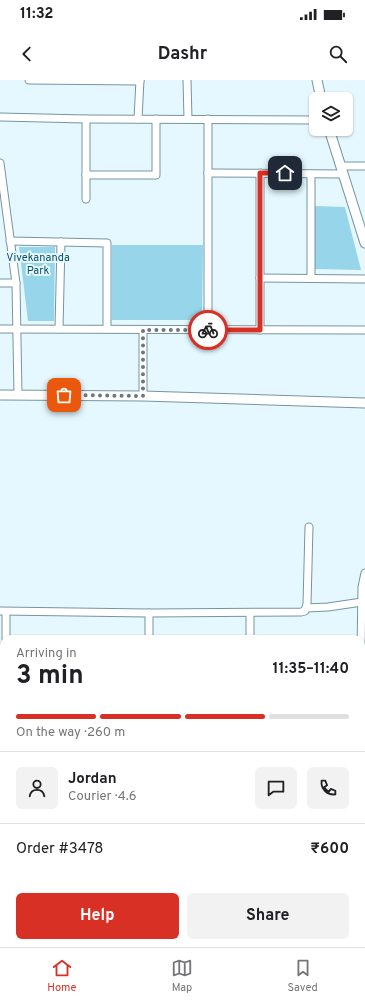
<!DOCTYPE html>
<html lang="en">
<head>
<meta charset="utf-8">
<style>
	body { margin:0; font-family:Overpass,sans-serif; background:#f2f2f2; color:#202124; height:100vh; display:flex; flex-direction:column; font-size:15px; white-space:nowrap }
	* { box-sizing:border-box; margin:0 }
	p { font-size:13px; color:#757577 }
	.icon { flex:none; width:22px; height:22px; fill:none; stroke:currentColor; stroke-width:2; stroke-linecap:round; stroke-linejoin:round }
	.map { position:relative; flex:1; overflow:hidden }
	.details { position:absolute; left:0px; top:555px; width:365px; height:312px; display:flex; flex-direction:column; background:#fff; border-radius:12px 12px 0 0; box-shadow:0 1px 3px #0004 }
	.details>* { flex:none }
	.buttons { position:absolute; left:309px; top:12px; display:grid; gap:8px }
	.buttons a { display:grid; place-items:center; width:44px; height:44px; border-radius:6px; background:#fff; box-shadow:0 1px 3px #0004; font-size:20px }
	.pin { position:absolute; display:grid; place-items:center; width:34px; height:34px; color:#fff; margin:-17px; border-radius:8px; box-shadow:0 2px 6px #0006 }
	.courier { position:absolute; display:grid; place-items:center; width:40px; height:40px; margin:-20px; border:3px solid #d93025; border-radius:50%; background:#fff; color:#222; box-shadow:0 1px 5px #0007 }
	.overview em { font-style:normal; font-weight:700 }
	.overview div { display:flex; flex-direction:column-reverse }
	.overview { display:flex; align-items:center; justify-content:space-between; height:68px; padding:0 16px }
	h1 { font-size:26px; font-weight:700; line-height:30px }
	.bar { display:grid; grid-template-columns:repeat(4,1fr); gap:6px 4px; align-content:center; height:48px; padding:0 16px }
	.bar i { height:5px; border-radius:3px; background:#e0e0e0 }
	.bar .on { background:#d93025 }
	.bar p { grid-column:span 4 }
	.line { display:flex; align-items:center; gap:10px; padding:0 16px; border-top:1px solid #e0e0e0 }
	.line div { flex:1 }
	.round { display:grid; place-items:center; flex:none; width:42px; height:42px; border-radius:6px; background:#f2f2f2 }
	.cta { display:flex; gap:8px; margin-top:auto; padding:8px 16px }
	.cta a { flex:1; height:46px; border-radius:6px; background:#d93025; color:#fff; font-size:16px; font-weight:700; line-height:46px; text-align:center }
	.cta a+a { background:#f2f2f2; color:#202124 }
	.status { display:flex; justify-content:space-between; align-items:center; height:28px; padding:0 20px; background:#fff; direction:ltr }
	.status svg { height:11px; fill:currentColor }
	header { display:flex; justify-content:space-between; align-items:center; height:52px; padding:0 16px; background:#fff; font-size:18px; font-weight:700 }
	.menu { display:flex; justify-content:space-around; align-items:center; height:56px; border-top:1px solid #e0e0e0; background:#fff; font-size:11px; color:#757577 }
	.menu a { display:grid; justify-items:center; gap:2px }
	.menu .on { color:#d93025 }
	.map>svg:first-child { display:block }
	.green { fill:#97d5ea }
	.lines { fill:none; stroke-linecap:round; stroke-linejoin:round }
	.minor-casing { stroke:#76959f; stroke-width:9 }
	.tertiary-casing { stroke:#76959f; stroke-width:11 }
	.minor { stroke:#fff; stroke-width:7 }
	.tertiary { stroke:#fff; stroke-width:9 }
	.done { stroke:#6a797e; stroke-width:4; stroke-dasharray:0 7.2 }
	.route { stroke:#d93025; stroke-width:5 }
	.labels { text-anchor:middle; dominant-baseline:central; stroke-width:4; stroke-linejoin:round; paint-order:stroke }
	.park-label { font-size:11px; fill:#0c5062; stroke:#e5f8ff }
</style>
</head>
<body>
<div class="status"><b>11:32</b><svg viewBox="0 0 49 12"><path d="M0 12V9h3v3zM5 12V6h3v6zM10 12V3h3v9zM15 12V0h3v12zM26 1h20v11H26zM47 4h2v5h-2z"/></svg></div>
<header><svg class="icon" aria-label="back" viewBox="0 0 24 24"><path d="M15 5l-7 7 7 7"/></svg>Dashr<svg class="icon" aria-label="search" viewBox="0 0 24 24"><circle cx="10" cy="10" r="6"/><path d="M15 15l6 6"/></svg></header>
<div class="map">
<svg width="365" height="867" viewBox="0 0 365 867">
	<rect width="100%" height="100%" fill="#e5f8ff"/>
	<g class="green">
		<polygon points="314,126 345,127 361,190 315,189"/>
		<polygon points="112,165 203,165 202,240 112,240"/>
		<polygon points="19,167 55,167 54,241 28,241"/>
	</g>
	<g class="lines">
		<defs>
			<g id="minor">
				<polyline points="29,0 140,1"/>
				<polyline points="187,0 188,39"/>
				<polyline points="0,37 86,39 316,40"/>
				<polyline points="86,39 86,119"/>
				<polyline points="138,39 140,0"/>
				<polyline points="0,83 16,203 18,315"/>
				<polyline points="341,86 364,86"/>
				<polyline points="208,93 343,94"/>
				<polyline points="311,94 311,198"/>
				<polyline points="86,95 156,95 156,39"/>
				<polyline points="10,161 107,163 107,249"/>
				<polyline points="260,198 365,199"/>
				<polyline points="0,203 16,203"/>
				<polyline points="0,249 365,250"/>
				<polyline points="59,249 61,162"/>
				<polyline points="208,250 208,39"/>
				<polyline points="260,250 260,93"/>
				<polyline points="143,316 143,250"/>
				<polyline points="306,528 328,527 362,522"/>
				<polyline points="0,531 149,533 301,532 305,531 307,524 309,447"/>
				<polyline points="149,533 149,559"/>
				<polyline points="250,533 250,559"/>
				<polyline points="6,559 6,532"/>
				<polyline points="361,571 362,507 365,493"/>
				<polyline points="361,719 365,719"/>
				<polyline points="361,784 365,784"/>
				<polyline points="3,840 4,769"/>
				<polyline points="361,846 365,846"/>
				<polyline points="47,867 47,863"/>
				<polyline points="251,867 251,863"/>
				<polyline points="317,867 318,863"/>
			</g>
			<g id="tertiary">
				<polyline points="317,0 321,19"/>
				<polyline points="329,49 365,163"/>
				<polyline points="0,315 143,316 365,323"/>
			</g>
		</defs>
		<use href="#minor" class="minor-casing"/>
		<use href="#tertiary" class="tertiary-casing"/>
		<use href="#minor" class="minor"/>
		<use href="#tertiary" class="tertiary"/>
	</g>
	<g class="lines">
		<polyline class="done" points="64,315 143,316 143,250 208,250"/>
		<polyline class="route" points="208,250 260,250 260,93 285,93"/>
	</g>
	<g class="labels">
		<g class="park-label">
			<text x="38" y="178">Vivekananda<tspan x="38" dy="13">Park</tspan></text>
		</g>
	</g>
</svg>
<div class="buttons">
<a><svg class="icon" aria-label="layers" viewBox="0 0 24 24"><path d="M12 4l9 5-9 5-9-5zM3 14l9 5 9-5"/></svg></a>
</div>
<div class="pin" style="left:64px;top:315px;background:#ea580c"><svg class="icon" aria-label="bag" viewBox="0 0 24 24"><path d="M5 8h14l-1 12H6zM9 8a3 3 0 0 1 6 0"/></svg></div>
<div class="pin" style="left:285px;top:93px;background:#1f2937"><svg class="icon" aria-label="home" viewBox="0 0 24 24"><path d="M3 11l9-7 9 7M6 9v11h12V9"/></svg></div>
<div class="courier" style="left:208px;top:250px"><svg class="icon" aria-label="bike" viewBox="0 0 24 24"><circle cx="6" cy="16" r="4"/><circle cx="18" cy="16" r="4"/><path d="M6 16l4-8h5l3 8M10 8l3 8H6M13 5h3"/></svg></div>
<section class="details">
<div class="overview"><div><h1>3 min</h1><p>Arriving in</p></div><em>11:35–11:40</em></div>
<div class="bar"><i class="on"></i><i class="on"></i><i class="on"></i><i></i><p>On the way · 260 m</p></div>
<div class="line" style="height:72px"><a class="round"><svg class="icon" aria-label="person" viewBox="0 0 24 24"><circle cx="12" cy="8" r="4"/><path d="M4 21q1-7 8-7t8 7"/></svg></a><div><b>Jordan</b><p>Courier · 4.6</p></div><a class="round"><svg class="icon" aria-label="chat" viewBox="0 0 24 24"><path d="M4 5h16v11H9l-5 4z"/></svg></a><a class="round"><svg class="icon" aria-label="phone" viewBox="0 0 24 24"><path d="M5 4h4l2 5-3 2q2 4 5 5l2-3 5 2v4C11 20 4 13 5 4z"/></svg></a></div>
<div class="line" style="height:52px"><div>Order #3478</div><b>₹600</b></div>
<div class="cta"><a>Help</a><a>Share</a></div>
</section>
</div>
<nav class="menu">
<a class="on"><svg class="icon" aria-label="home" viewBox="0 0 24 24"><path d="M3 11l9-7 9 7M6 9v11h12V9"/></svg>Home</a>
<a><svg class="icon" aria-label="map" viewBox="0 0 24 24"><path d="M3 6l6-2 6 2 6-2v14l-6 2-6-2-6 2zM9 4v14M15 6v14"/></svg>Map</a>
<a><svg class="icon" aria-label="saved" viewBox="0 0 24 24"><path d="M7 4h10v16l-5-4-5 4z"/></svg>Saved</a>
</nav>
</body>
</html>
